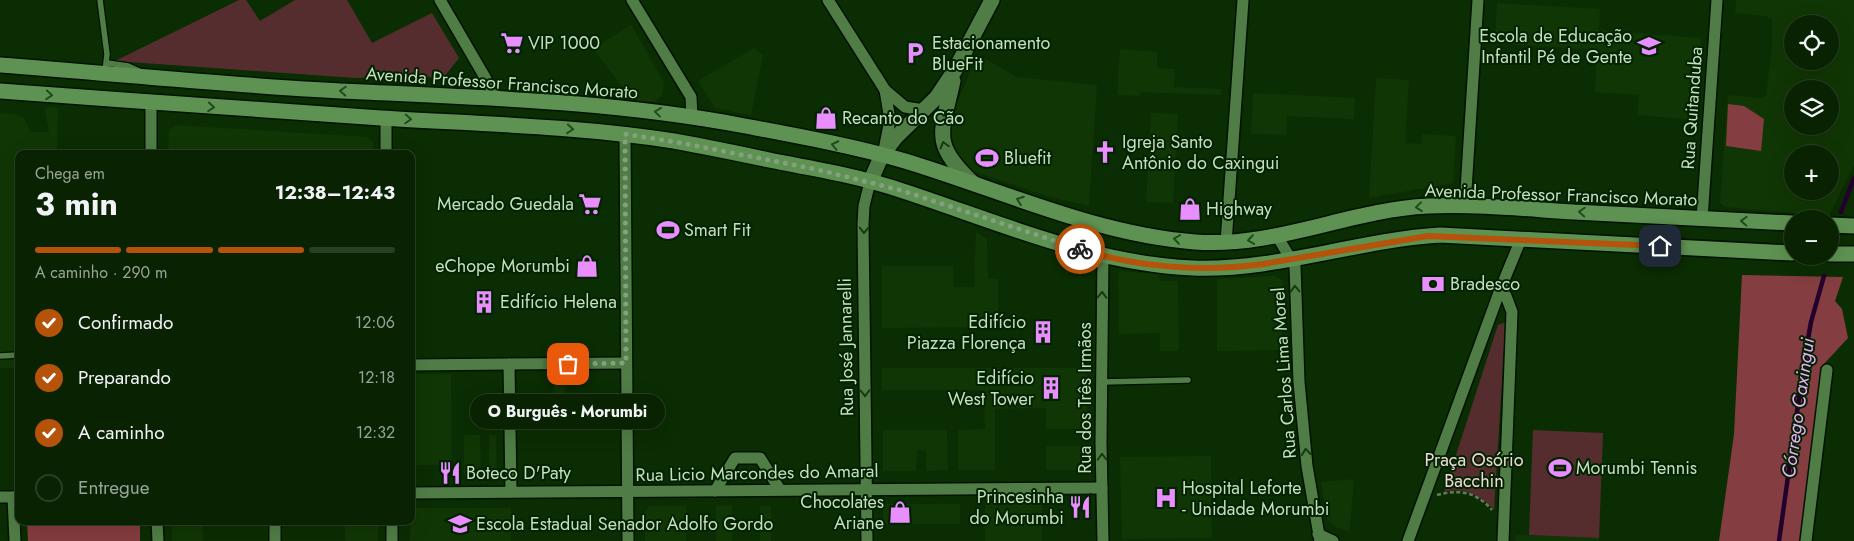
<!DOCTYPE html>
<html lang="pt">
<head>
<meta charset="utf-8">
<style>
	body { margin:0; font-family:Jost,sans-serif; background:#112a0c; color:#f1f3f6; height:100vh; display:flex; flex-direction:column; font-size:19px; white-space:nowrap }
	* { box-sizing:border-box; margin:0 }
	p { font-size:16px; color:#98a499 }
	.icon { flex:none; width:28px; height:28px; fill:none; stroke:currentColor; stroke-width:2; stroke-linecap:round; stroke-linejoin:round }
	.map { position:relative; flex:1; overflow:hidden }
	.panel { position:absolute; left:15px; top:150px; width:400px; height:375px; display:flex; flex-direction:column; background:#082202; border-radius:10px; box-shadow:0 5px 20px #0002,0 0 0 1px #293f24 }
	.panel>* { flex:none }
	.tools { position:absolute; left:1784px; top:15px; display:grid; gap:10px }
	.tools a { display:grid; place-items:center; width:55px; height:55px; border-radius:50%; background:#082202; box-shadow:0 5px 20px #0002,0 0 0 1px #293f24; font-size:25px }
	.pin { position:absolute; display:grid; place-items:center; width:42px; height:42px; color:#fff; margin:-21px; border-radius:10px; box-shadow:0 2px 8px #0006 }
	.courier { position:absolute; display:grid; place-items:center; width:50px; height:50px; margin:-25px; border:4px solid #b45309; border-radius:50%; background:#fff; color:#222; box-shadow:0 1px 6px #0007 }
	.bubble { position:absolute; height:35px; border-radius:18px; background:#082202; box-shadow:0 5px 20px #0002,0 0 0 1px #293f24; font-size:16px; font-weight:700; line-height:35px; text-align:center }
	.overview em { font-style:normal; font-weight:700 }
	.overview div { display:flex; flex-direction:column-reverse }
	.overview { display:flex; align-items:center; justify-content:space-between; height:85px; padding:0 20px }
	h1 { font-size:32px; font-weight:700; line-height:38px }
	.bar { display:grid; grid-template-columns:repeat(4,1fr); gap:8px 5px; align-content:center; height:60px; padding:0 20px }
	.bar i { height:6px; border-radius:4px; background:#293f24 }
	.bar .selected { background:#b45309 }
	.bar p { grid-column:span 4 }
	ol { padding:0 20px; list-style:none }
	li { display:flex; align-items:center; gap:15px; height:55px }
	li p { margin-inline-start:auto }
	li .icon { padding:5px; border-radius:50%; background:#b45309; color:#fff; stroke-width:4 }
	li:last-child { color:#98a499 }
	li i { width:28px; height:28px; border:2px solid #293f24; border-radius:50% }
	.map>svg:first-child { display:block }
	.built { fill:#113605; fill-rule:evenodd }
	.green { fill:#562d2e }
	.forest { fill:#843d40 }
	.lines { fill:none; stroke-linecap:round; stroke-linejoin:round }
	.stream { stroke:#23002c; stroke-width:4.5 }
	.service-casing { stroke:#011300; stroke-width:8 }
	.minor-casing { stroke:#011300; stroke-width:14 }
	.secondary-casing { stroke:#011300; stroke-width:18 }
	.trunk-casing { stroke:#011300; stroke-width:18 }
	.path { stroke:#607e59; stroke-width:2.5; stroke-dasharray:4 2.5; stroke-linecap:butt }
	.service { stroke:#507d45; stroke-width:5.5 }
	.minor { stroke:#507d45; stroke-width:11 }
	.secondary { stroke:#507d45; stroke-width:15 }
	.trunk { stroke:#5e9252; stroke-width:15 }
	.oneway { stroke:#224a1d }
	.oneway2 { stroke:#163a11 }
	.done { stroke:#85a07e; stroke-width:5; stroke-dasharray:0 9 }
	.route { stroke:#b45309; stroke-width:6 }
	.labels { text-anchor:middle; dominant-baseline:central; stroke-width:4; stroke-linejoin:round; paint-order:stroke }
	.poi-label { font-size:18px; fill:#c6dec0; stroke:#022300; text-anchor:start }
	.street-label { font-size:18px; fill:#c6dec0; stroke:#022300 }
	.park-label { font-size:18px; fill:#f0d9d8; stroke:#022300 }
	.water-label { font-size:19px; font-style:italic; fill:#edadfc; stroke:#022300 }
</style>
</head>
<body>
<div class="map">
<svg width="1854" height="541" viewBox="0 0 1854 541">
	<rect width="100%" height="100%" fill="#0b2d03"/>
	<g class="built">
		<path d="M1736 0H1854V165L1829 216 1725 207 1720 203 1728 95 1759 98 1766 96 1772 46V19L1765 16 1735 13ZM1792 24H1830V61H1792ZM1792 89H1830V126H1792ZM1792 154H1830V191H1792Z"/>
		<polygon points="1497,3 1600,9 1599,30 1701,38 1695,120 1637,115 1639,95 1595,92 1597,50 1495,43"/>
		<polygon points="631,25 664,82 662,95 655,102 633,100 593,49"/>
		<polygon points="754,48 763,55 751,115 715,108 698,81"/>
		<polygon points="1120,49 1157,52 1157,68 1175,69 1174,87 1221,89 1221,95 1141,92 1140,96 1117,95"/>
		<polygon points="978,55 1017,77 1097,85 1089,206 1050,197 966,169 957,158 948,123"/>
		<polygon points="1376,78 1409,80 1405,143 1421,144 1422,134 1456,136 1453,183 1369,198"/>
		<polygon points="1253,93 1355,98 1354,119 1287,116 1286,135 1251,134"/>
		<polygon points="46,107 58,108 57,154 19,154 19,368 0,368 0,113 14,114 24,118 31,132 49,132 45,111"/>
		<polygon points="1151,113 1178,114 1173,203 1146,202"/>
		<polygon points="175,125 367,137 373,142 373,154 168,154 169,130"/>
		<polygon points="976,232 987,239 988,279 998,279 998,327 882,328 882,266 953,266 954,287 974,287"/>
		<polygon points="1121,271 1159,274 1160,281 1178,281 1179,351 1160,351 1160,333 1119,334 1118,274"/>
		<polygon points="1274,276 1283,280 1281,350 1217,351 1217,279"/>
		<polygon points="882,368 1087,368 1087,429 1046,429 1046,408 995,409 995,470 958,470 958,430 985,429 984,390 882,390"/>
		<polygon points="554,372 565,372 565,413 555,413"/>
		<polygon points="411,374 451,374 452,465 411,465"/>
		<polygon points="883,430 947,430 948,470 926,471 926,451 917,450 916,471 883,471"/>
		<polygon points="464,435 480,435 481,476 464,476"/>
		<polygon points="489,435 496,435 497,476 489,475"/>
		<rect x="1046" y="446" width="42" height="24"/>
		<polygon points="1211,456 1212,538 1122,539 1120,457"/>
		<polygon points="1354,479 1351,517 1349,532 1336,527 1327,519 1321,482"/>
		<rect x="985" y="503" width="57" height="38"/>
		<rect x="883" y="504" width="77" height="20"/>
		<polygon points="732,505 732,541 716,541 716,506"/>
		<polygon points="771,505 771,541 760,541 760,506"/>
		<polygon points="650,506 686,506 686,541 645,541 645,511"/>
		<polygon points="411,508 511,508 511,541 410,541"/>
		<polygon points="172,521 202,521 203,541 172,541"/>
		<rect x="345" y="521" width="33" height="20"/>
		<polygon points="1516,535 1599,538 1599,541 1515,541"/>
	</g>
	<g class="green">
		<polygon points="239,0 246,0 260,21 295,0 347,0 372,43 432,13 459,58 444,77 355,78 115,61"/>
		<path d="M1506 322 1505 332 1494 509C1478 495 1466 487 1444 492L1498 325Z"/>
		<polygon points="1533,430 1603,433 1599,538 1529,535"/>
	</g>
	<g class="forest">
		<polygon points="1728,104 1744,106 1764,119 1761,151 1726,146"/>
		<polygon points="1742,275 1843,277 1835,301 1842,309 1848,338 1823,365 1801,541 1719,541 1734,434"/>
		<polygon points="27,521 140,521 140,541 28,541"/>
	</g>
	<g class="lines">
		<g class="stream">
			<polyline points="1841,212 1854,178"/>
			<polyline points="1779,541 1804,362 1811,322 1824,276"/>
		</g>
		<defs>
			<g id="service">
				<polyline points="100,0 107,54 105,72"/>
				<polyline points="107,63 128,66 141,72"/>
				<polyline points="0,356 19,355"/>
				<polyline points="1102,382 1188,380"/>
			</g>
			<g id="minor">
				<polyline points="440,0 497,98"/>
				<polyline points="632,0 691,97 692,117"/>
				<polyline points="828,0 885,90 905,107 924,110"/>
				<polyline points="151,103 151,154"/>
				<polyline points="386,118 386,154"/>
				<polyline points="625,134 628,541"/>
				<polyline points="884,150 890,120 885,90"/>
				<polyline points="1465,206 1478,0"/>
				<polyline points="1702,219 1717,0"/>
				<polyline points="1277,236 1295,266 1299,382 1307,466 1320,541"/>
				<polyline points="1226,243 1243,0"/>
				<polyline points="1103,255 1101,442 1103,541"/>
				<polyline points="1500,290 1506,296 1512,312 1503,541"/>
				<polyline points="509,364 511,492"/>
				<polyline points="411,365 626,363"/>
				<polyline points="715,491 735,458 760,458 780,490"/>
				<polyline points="411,493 1102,488"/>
				<polyline points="0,497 19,497"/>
				<polyline points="13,497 15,541"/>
				<polyline points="157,521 158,541"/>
				<polyline points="275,521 275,541"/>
				<polyline points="1318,534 1333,541"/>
				<polyline points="392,541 392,521"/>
				<polyline points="867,541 863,225 864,206 870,182"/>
				<polyline points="1408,541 1500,290 1521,239"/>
				<polyline points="1806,541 1827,370"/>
			</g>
			<g id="secondary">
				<path d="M953 81C942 132 930 143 973 183"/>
				<polyline points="870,182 882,155 896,137 937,97 955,70 992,0"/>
			</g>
			<g id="trunk">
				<path d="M0 65C121 74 242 87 364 92 492 98 619 102 745 126 798 136 853 146 905 161 1001 190 1094 234 1195 242 1275 248 1349 210 1428 206 1476 204 1526 209 1574 212 1647 216 1720 220 1792 223"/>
				<path d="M0 91C127 100 254 110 381 118 479 124 577 126 674 141 707 147 741 154 774 161 817 169 862 177 903 191 998 222 1092 264 1193 268 1277 271 1357 240 1440 235L1792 253"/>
				<polyline points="1830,225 1854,226"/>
				<polyline points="1830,254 1854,254"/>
			</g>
		</defs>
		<use href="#service" class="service-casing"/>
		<use href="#minor" class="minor-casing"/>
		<use href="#secondary" class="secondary-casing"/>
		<use href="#trunk" class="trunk-casing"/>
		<path class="path" d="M1437 495C1460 489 1476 492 1492 510"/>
		<use href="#service" class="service"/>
		<use href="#minor" class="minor"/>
		<use href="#secondary" class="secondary"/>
		<use href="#trunk" class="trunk"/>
	</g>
	<defs><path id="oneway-chevron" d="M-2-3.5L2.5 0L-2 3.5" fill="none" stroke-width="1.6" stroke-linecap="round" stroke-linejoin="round" transform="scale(1.25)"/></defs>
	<g class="oneway">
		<use href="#oneway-chevron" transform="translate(343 91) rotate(-177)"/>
		<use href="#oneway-chevron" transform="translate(49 95) rotate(4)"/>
		<use href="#oneway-chevron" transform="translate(211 107) rotate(4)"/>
		<use href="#oneway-chevron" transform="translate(658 112) rotate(-173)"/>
		<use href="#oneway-chevron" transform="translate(408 119) rotate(3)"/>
		<use href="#oneway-chevron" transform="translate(570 129) rotate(5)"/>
		<use href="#oneway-chevron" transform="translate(835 145) rotate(-168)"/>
		<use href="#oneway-chevron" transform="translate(1020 200) rotate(-160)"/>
		<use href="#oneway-chevron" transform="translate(1419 207) rotate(174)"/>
		<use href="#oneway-chevron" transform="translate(1582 212) rotate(-177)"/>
		<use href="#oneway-chevron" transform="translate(1744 221) rotate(-177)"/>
		<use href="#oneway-chevron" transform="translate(1177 239) rotate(-172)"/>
		<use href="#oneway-chevron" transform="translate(1251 240) rotate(172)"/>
	</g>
	<g class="oneway2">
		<use href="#oneway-chevron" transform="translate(944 145) rotate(-105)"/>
		<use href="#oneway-chevron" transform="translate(864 230) rotate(90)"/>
		<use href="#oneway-chevron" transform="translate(1295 289) rotate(-92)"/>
		<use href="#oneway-chevron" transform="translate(1102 295) rotate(-89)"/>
		<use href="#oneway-chevron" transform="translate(865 393) rotate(89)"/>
		<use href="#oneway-chevron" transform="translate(1306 452) rotate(-96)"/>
		<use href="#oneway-chevron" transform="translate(1102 457) rotate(-91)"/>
	</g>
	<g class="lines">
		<polyline class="done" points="568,364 626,363 625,134 676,142 815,169 900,190 1080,249"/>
		<path class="route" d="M1080 249C1138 268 1203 272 1263 264L1428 236 1660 246"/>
	</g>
	<defs>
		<symbol id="supermarket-bare" viewBox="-9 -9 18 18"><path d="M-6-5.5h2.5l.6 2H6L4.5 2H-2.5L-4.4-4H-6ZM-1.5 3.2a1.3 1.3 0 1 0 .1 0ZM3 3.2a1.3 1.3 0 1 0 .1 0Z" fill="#e98eff" stroke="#022300" stroke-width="2.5" paint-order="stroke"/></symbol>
		<symbol id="school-bare" viewBox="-9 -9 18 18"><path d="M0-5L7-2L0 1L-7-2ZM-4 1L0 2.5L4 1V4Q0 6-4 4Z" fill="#e98eff" stroke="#022300" stroke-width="2.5" paint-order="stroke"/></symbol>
		<symbol id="parking-bare" viewBox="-9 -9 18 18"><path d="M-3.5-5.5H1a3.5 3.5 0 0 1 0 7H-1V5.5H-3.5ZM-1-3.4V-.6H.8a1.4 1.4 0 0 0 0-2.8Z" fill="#e98eff" stroke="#022300" stroke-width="2.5" paint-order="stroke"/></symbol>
		<symbol id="shop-bare" viewBox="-9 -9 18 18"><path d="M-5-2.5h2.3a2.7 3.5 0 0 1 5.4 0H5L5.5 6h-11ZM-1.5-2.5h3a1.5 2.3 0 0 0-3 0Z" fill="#e98eff" stroke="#022300" stroke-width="2.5" paint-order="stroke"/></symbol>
		<symbol id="church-bare" viewBox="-9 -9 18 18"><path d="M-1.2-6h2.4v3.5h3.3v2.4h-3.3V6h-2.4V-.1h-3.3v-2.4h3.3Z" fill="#e98eff" stroke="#022300" stroke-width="2.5" paint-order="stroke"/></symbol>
		<symbol id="stadium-bare" viewBox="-9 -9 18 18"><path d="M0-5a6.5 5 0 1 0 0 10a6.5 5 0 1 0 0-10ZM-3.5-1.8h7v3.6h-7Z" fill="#e98eff" stroke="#022300" stroke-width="2.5" paint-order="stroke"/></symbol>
		<symbol id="bank-bare" viewBox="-9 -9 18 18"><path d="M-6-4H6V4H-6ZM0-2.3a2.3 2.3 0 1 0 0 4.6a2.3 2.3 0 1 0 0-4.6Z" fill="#e98eff" stroke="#022300" stroke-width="2.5" paint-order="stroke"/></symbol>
		<symbol id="building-bare" viewBox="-9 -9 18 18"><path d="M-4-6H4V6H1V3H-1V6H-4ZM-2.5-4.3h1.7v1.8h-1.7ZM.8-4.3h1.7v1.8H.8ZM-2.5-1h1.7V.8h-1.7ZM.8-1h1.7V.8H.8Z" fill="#e98eff" stroke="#022300" stroke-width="2.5" paint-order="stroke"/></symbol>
		<symbol id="restaurant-bare" viewBox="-9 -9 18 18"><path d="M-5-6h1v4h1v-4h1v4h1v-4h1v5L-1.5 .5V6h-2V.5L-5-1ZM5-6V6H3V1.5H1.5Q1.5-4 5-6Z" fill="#e98eff" stroke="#022300" stroke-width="2.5" paint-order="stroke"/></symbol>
		<symbol id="hospital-bare" viewBox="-9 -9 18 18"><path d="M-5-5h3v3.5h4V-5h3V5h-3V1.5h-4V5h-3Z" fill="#e98eff" stroke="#022300" stroke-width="2.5" paint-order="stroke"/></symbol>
	</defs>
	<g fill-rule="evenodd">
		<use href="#supermarket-bare" x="496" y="27" width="32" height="32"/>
		<use href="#school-bare" x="1633" y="30" width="32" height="32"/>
		<use href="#parking-bare" x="899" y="37" width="32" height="32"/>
		<use href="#shop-bare" x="810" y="102" width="32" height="32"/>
		<use href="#church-bare" x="1089" y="136" width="32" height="32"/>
		<use href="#stadium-bare" x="971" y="142" width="32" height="32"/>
		<use href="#supermarket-bare" x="574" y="188" width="32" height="32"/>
		<use href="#shop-bare" x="1174" y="193" width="32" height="32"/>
		<use href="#stadium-bare" x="652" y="214" width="32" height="32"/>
		<use href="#shop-bare" x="571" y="250" width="32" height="32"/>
		<use href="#bank-bare" x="1417" y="268" width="32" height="32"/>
		<use href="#building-bare" x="468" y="286" width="32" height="32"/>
		<use href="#building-bare" x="1027" y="316" width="32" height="32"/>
		<use href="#building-bare" x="1035" y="372" width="32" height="32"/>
		<use href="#stadium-bare" x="1544" y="452" width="32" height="32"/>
		<use href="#restaurant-bare" x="434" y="457" width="32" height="32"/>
		<use href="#hospital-bare" x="1150" y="482" width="32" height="32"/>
		<use href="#restaurant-bare" x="1064" y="491" width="32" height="32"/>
		<use href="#shop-bare" x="884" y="496" width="32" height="32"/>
		<use href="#school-bare" x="444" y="508" width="32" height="32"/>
	</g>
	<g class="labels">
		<g class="poi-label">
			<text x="1632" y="36" text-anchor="end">Escola de Educação<tspan x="1632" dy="21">Infantil Pé de Gente</tspan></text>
			<text x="528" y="43">VIP 1000</text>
			<text x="932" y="43">Estacionamento<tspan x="932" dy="21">BlueFit</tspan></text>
			<text x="842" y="118">Recanto do Cão</text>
			<text x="1122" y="142">Igreja Santo<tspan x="1122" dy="21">Antônio do Caxingui</tspan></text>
			<text x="1004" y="158">Bluefit</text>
			<text x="574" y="204" text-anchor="end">Mercado Guedala</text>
			<text x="1206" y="209">Highway</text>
			<text x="684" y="230">Smart Fit</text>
			<text x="570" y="266" text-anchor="end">eChope Morumbi</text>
			<text x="1450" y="284">Bradesco</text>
			<text x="500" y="302">Edifício Helena</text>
			<text x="1026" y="322" text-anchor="end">Edifício<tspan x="1026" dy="21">Piazza Florença</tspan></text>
			<text x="1034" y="378" text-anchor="end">Edifício<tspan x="1034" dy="21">West Tower</tspan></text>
			<text x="1576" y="468">Morumbi Tennis</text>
			<text x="466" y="473">Boteco D'Paty</text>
			<text x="1182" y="488">Hospital Leforte<tspan x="1182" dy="21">- Unidade Morumbi</tspan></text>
			<text x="1064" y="497" text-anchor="end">Princesinha<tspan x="1064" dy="21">do Morumbi</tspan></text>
			<text x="884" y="502" text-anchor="end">Chocolates<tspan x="884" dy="21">Ariane</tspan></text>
			<text x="476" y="524">Escola Estadual Senador Adolfo Gordo</text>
		</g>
		<g class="street-label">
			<text transform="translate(502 83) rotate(4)">Avenida Professor Francisco Morato</text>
			<text transform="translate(1692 108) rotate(-86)">Rua Quitanduba</text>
			<text transform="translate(1561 195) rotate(2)">Avenida Professor Francisco Morato</text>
			<text transform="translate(846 347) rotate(-91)">Rua José Jannarelli</text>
			<text transform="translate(1284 373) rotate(-94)">Rua Carlos Lima Morel</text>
			<text transform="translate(1085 398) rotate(-90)">Rua dos Três Irmãos</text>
			<text transform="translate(757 473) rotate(-1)">Rua Licio Marcondes do Amaral</text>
		</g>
		<g class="park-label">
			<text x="1474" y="460">Praça Osório<tspan x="1474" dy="21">Bacchin</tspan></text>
		</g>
		<g class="water-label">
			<text transform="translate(1798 408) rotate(-82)">Córrego Caxingui</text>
		</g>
	</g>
</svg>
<div class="tools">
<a><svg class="icon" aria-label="locate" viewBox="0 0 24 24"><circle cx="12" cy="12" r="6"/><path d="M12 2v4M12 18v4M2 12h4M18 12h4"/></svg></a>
<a><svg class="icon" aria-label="layers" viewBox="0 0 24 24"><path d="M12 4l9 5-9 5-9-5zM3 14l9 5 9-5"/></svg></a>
<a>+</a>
<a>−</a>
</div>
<div class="pin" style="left:568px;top:364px;background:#ea580c"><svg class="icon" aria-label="bag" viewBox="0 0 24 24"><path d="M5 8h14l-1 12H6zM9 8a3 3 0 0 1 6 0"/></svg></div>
<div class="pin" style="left:1660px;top:246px;background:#1f2937"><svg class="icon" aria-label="home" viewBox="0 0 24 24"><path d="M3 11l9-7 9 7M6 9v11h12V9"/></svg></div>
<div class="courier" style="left:1080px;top:249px"><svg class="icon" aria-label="bike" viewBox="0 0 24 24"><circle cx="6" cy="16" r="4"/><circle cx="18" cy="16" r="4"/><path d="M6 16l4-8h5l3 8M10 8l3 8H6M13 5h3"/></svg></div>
<div class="bubble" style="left:470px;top:394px;width:195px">O Burguês - Morumbi</div>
<section class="panel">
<div class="overview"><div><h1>3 min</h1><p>Chega em</p></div><em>12:38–12:43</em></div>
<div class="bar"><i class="selected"></i><i class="selected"></i><i class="selected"></i><i></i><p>A caminho · 290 m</p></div>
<ol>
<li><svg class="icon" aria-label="check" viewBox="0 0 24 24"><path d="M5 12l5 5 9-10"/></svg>Confirmado<p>12:06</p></li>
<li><svg class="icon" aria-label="check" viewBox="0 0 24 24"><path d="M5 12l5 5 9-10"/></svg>Preparando<p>12:18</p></li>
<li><svg class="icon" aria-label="check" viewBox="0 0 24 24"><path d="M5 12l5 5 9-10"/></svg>A caminho<p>12:32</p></li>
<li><i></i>Entregue</li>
</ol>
</section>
</div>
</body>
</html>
